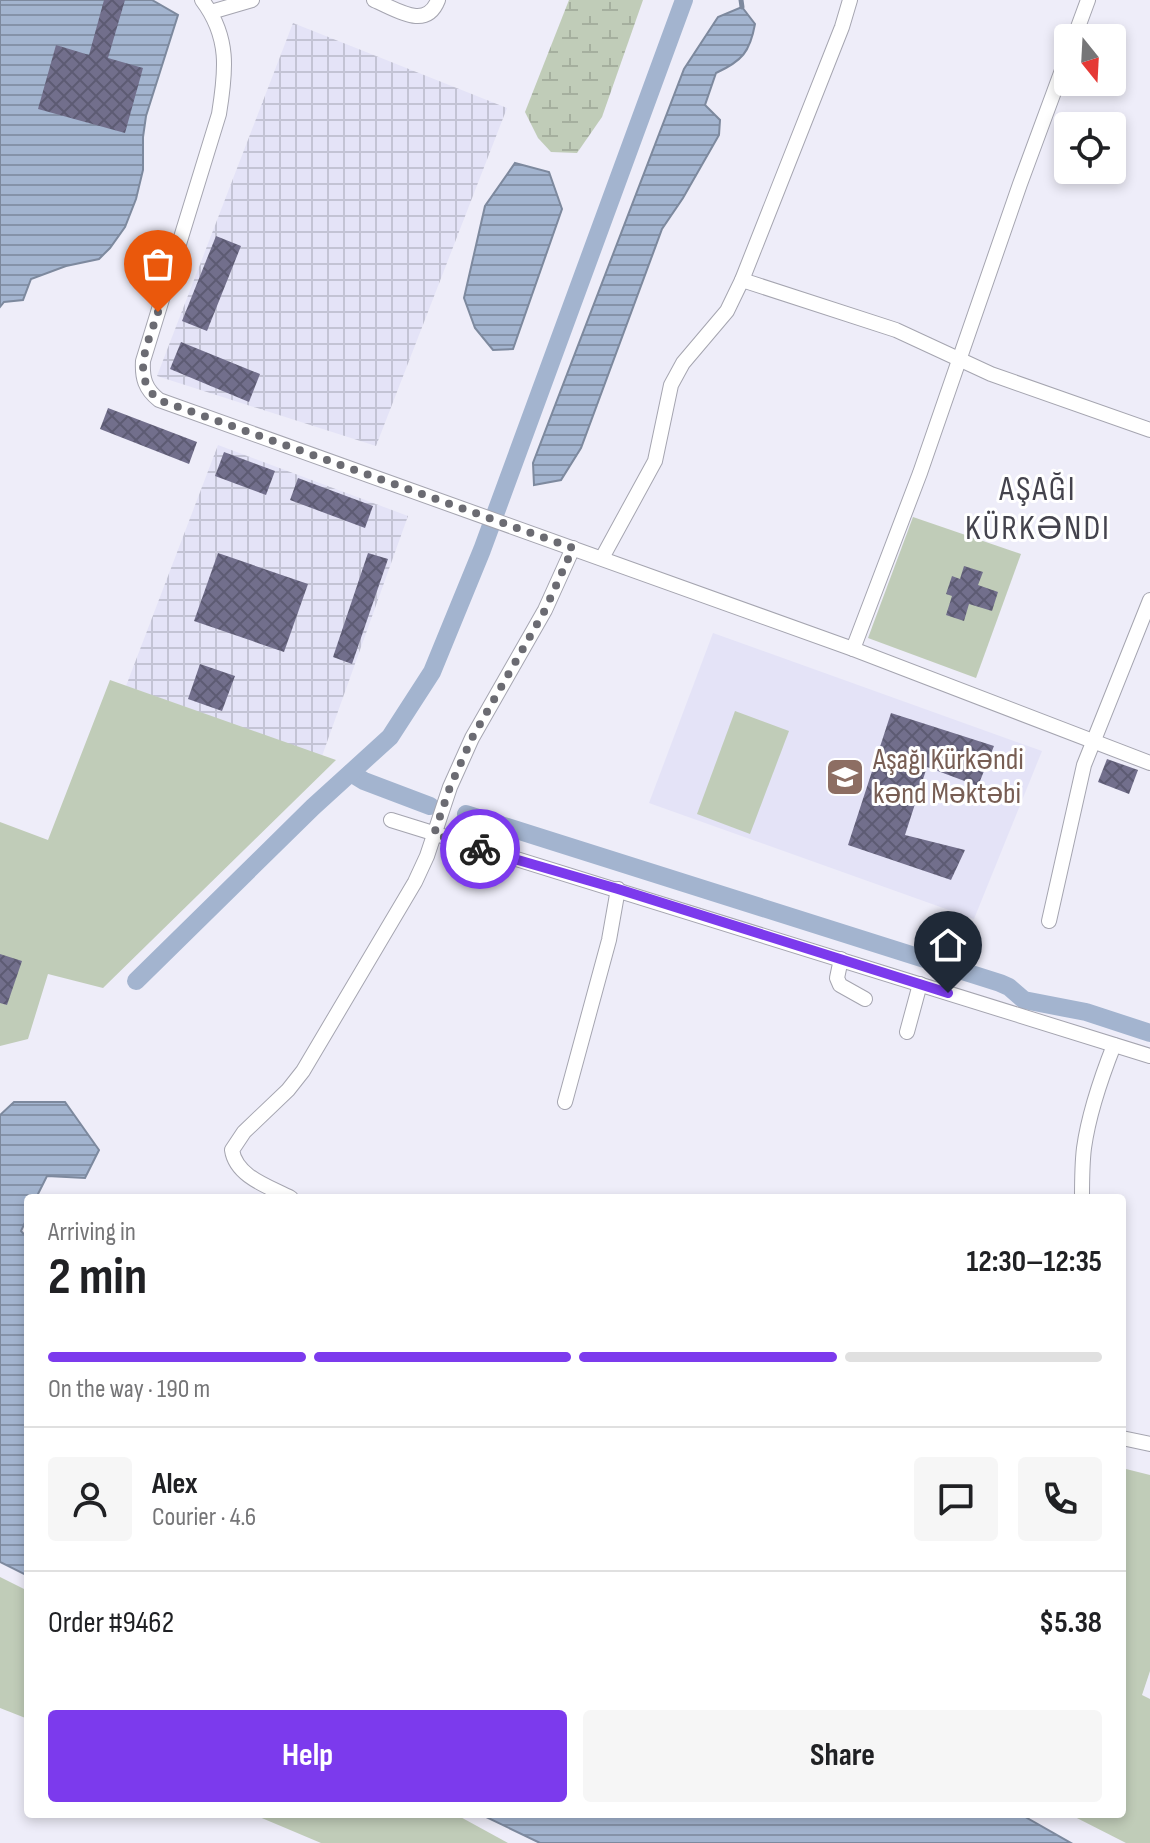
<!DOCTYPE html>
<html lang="en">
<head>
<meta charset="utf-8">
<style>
	body { margin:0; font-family:"Sofia Sans Condensed",sans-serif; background:#f6f6f6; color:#202124; height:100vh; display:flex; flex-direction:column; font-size:30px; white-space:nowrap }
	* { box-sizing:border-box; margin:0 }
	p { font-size:26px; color:#757577 }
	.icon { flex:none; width:44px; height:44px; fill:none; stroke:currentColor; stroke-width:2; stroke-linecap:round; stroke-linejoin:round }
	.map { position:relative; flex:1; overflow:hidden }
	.side { position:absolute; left:24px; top:1194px; width:1102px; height:624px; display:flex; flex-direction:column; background:#fff; border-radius:8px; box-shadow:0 4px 12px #0003 }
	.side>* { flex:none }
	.needle { width:52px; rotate:162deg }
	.controls { position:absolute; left:1054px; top:24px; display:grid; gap:16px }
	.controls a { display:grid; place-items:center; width:72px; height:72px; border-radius:8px; background:#fff; box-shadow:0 4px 12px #0003; font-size:40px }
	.pin { position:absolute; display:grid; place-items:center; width:68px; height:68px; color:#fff; margin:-82px -34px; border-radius:50% 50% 50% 0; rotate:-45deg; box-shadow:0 0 8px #0007 }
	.pin .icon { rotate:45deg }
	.courier { position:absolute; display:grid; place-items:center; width:80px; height:80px; margin:-40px; border:6px solid #7c3aed; border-radius:50%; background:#fff; color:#222; box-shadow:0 2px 10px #0007 }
	.head em { font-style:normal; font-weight:700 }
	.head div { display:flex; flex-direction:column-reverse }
	.head { display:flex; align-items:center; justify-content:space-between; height:136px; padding:0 24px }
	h1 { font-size:52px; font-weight:700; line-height:60px }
	.bar { display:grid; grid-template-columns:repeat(4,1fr); gap:12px 8px; align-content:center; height:96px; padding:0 24px }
	.bar i { height:10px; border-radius:6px; background:#e0e0e0 }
	.bar .current { background:#7c3aed }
	.bar p { grid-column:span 4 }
	.line { display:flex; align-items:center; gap:20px; padding:0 24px; border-top:2px solid #e0e0e0 }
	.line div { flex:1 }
	.round { display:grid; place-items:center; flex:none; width:84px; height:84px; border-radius:8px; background:#f6f6f6 }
	.primary-button { display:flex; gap:16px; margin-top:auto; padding:16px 24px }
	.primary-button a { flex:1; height:92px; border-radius:8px; background:#7c3aed; color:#fff; font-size:32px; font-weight:700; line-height:92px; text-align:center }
	.primary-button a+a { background:#f6f6f6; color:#202124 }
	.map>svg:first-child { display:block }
	.industrial { fill:url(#industrial-grid) }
	.built { fill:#e4e3f7 }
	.green { fill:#c0ccb8 }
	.wetland { fill:url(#wetland-marsh) }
	.water { fill:url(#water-rules); stroke:#7d899e; stroke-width:2 }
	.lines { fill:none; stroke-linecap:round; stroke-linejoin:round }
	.stream { stroke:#7d899e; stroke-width:5 }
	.canal { stroke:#a3b4cf; stroke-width:18 }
	.building { fill:url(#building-cross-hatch) }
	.minor-casing { stroke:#a5a5b0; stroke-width:16 }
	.minor { stroke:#fff; stroke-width:14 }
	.done { stroke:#6b6b72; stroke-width:8; stroke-dasharray:0 14.4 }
	.route { stroke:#7c3aed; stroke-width:10 }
	.labels { text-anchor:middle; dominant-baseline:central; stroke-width:6; stroke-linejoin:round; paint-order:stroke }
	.education-label { font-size:30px; fill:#785e54; stroke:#fff; text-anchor:start }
	.quarter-label { font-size:34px; letter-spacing:2px; fill:#44434d; stroke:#fff }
</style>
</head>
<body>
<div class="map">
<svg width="1150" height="1843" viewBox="0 0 1150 1843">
	<defs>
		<pattern id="industrial-grid" width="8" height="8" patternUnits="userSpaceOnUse" patternTransform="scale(2)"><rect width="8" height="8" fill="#e4e3f7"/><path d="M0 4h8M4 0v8" fill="none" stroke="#c3c3d4"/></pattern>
		<pattern id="wetland-marsh" width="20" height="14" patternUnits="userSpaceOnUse" patternTransform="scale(2)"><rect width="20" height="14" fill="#c0ccb8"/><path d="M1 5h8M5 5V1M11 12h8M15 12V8" fill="none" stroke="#a5af9e"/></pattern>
		<pattern id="water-rules" width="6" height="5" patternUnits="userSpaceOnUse" patternTransform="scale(2)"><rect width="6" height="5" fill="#a3b4cf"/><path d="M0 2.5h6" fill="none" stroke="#8592a8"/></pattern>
		<pattern id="building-cross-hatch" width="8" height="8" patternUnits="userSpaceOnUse" patternTransform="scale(2)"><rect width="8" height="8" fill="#726f8c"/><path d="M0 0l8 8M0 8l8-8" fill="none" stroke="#5d5b73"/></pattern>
	</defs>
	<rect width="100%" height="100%" fill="#eeedf9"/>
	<g class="industrial">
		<polygon points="293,23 507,108 376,446 157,376"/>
		<polygon points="218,445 408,516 322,756 126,686"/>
	</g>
	<polygon class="built" points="713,633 1042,751 974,919 649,803"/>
	<g class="green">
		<polygon points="913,517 1021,554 976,678 868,638"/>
		<polygon points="110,680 336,760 103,988 48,974 28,1039 0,1046 0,822 48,840"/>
		<polygon points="735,711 789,731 750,834 697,814"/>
		<polygon points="1122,1468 1150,1475 1150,1671 1142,1695 1150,1699 1150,1843 1126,1843 1069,1814 1122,1814"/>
		<polygon points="0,1577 28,1591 28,1719 0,1708"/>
		<polygon points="252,1814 455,1814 508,1843 321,1843"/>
	</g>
	<polygon class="wetland" points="569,0 643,0 602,117 577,153 551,152 538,138 525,112"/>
	<g class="water">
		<polygon points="0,0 152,0 178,15 146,116 143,137 143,170 136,199 125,227 110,248 99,259 66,266 31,279 23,300 4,302 0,307"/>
		<path d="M742 7 755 24C750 52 742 61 716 73L705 105 720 120 719 135 683 198 662 229 581 448 561 480 534 485 533 463 684 69 718 17Z"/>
		<polygon points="515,163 549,172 562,209 513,349 493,350 475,328 464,298 485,206"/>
		<polygon points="14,1102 65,1102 99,1150 85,1178 47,1176 36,1198 28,1198 28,1216 21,1231 28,1239 28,1576 0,1562 0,1115"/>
		<polygon points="480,1814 1020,1814 1071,1843 540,1843"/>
	</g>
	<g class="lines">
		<polyline class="stream" points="741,0 742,7"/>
		<g class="canal">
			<polyline points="351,773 364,781 430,806"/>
			<polyline points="466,814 1000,983 1009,987 1024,1000 1086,1012 1150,1033"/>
			<polyline points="136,981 313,807 390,737 432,672 482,550 684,0"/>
		</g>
	</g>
	<g class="building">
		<polygon points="104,0 125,0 108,58 143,68 125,133 38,109 56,45 89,55"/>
		<polygon points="216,236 241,246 207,331 182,321"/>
		<polygon points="181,342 260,374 249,402 170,369"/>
		<polygon points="108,408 197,442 189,464 100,429"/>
		<polygon points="224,452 275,471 266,495 215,476"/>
		<polygon points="298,478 373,506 365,528 290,500"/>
		<polygon points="218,553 308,584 284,652 194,621"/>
		<polygon points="368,553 388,559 352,664 333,657"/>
		<polygon points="964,566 983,572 978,585 998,592 992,611 969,604 964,621 946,615 952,596 946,594 952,576 960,579"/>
		<polygon points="200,664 235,676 222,711 188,699"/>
		<polygon points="891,713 994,746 978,786 927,767 905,835 965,850 951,880 848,845"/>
		<polygon points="1107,759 1138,770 1129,794 1098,782"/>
		<polygon points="0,954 22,961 7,1005 0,1003"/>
	</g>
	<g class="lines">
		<defs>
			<g id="minor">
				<path d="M202 0C230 37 226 71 219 114L143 361C142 378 145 389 159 400L853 649 1150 763"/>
				<path d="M374 0C396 9 426 31 438 0"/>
				<polyline points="211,12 252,0"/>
				<polyline points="1074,38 1088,0"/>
				<polyline points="742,280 896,330 991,374 1150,430"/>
				<polyline points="602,558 655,461 671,385 683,363 727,311 742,280 842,27 850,0"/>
				<polyline points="853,649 920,473 1020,184 1068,54"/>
				<polyline points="391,820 1150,1056"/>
				<polyline points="1049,921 1084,765 1150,600"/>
				<polyline points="841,959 837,978 840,985 865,999"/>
				<polyline points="907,1032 920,984"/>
				<polyline points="565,1102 609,940 618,889"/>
				<path d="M291 1198C270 1187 236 1177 232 1150L244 1132 288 1090 303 1071 415 882 427 856 450 787 472 738 545 610 573 548"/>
				<path d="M1082 1198C1082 1181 1082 1164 1084 1148 1089 1112 1101 1078 1114 1045"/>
				<polyline points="1122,1438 1150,1444"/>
			</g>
		</defs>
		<use href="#minor" class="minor-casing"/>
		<use href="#minor" class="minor"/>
	</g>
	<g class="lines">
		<path class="done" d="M158 312C149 342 129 376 159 400L573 548 545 610 472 738 450 787 434 834 480 849"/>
		<polyline class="route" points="480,849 618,889 948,993"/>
	</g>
	<defs>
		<symbol id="school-square" viewBox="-11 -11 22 22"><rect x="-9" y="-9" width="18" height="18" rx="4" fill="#8d6e63" stroke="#fff"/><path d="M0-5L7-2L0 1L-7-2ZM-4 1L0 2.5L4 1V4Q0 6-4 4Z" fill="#fff"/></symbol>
	</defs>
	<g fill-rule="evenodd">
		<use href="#school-square" x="823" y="755" width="44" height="44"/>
	</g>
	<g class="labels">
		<g class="education-label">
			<text x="873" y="760">Aşağı Kürkəndi<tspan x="873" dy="34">kənd Məktəbi</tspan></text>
		</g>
		<g class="quarter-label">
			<text x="1038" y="489">AŞAĞI<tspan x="1038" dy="39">KÜRKƏNDI</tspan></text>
		</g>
	</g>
</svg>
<div class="controls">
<a><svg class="needle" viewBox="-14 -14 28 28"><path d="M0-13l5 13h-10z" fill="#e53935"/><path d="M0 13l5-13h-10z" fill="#757577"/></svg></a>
<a><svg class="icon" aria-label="locate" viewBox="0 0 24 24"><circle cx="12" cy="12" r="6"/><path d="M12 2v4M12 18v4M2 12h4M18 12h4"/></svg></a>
</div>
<div class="pin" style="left:158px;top:312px;background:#ea580c"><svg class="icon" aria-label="bag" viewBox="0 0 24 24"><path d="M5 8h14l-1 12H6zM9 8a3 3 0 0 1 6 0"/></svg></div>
<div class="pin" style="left:948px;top:993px;background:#1f2937"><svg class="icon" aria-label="home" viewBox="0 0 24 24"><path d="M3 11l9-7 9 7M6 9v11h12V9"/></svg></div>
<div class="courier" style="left:480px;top:849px"><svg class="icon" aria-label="bike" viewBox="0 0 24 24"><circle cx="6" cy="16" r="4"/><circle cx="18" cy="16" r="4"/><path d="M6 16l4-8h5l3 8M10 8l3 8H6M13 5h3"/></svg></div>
<section class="side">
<div class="head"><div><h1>2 min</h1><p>Arriving in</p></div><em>12:30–12:35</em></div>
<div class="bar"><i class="current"></i><i class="current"></i><i class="current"></i><i></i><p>On the way · 190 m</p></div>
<div class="line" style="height:144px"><a class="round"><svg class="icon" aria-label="person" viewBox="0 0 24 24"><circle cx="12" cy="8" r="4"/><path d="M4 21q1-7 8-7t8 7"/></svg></a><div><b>Alex</b><p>Courier · 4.6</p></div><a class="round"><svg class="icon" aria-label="chat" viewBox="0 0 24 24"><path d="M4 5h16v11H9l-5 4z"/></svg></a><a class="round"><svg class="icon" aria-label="phone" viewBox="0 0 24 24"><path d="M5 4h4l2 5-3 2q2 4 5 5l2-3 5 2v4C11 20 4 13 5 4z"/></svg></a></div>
<div class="line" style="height:104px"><div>Order #9462</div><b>$5.38</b></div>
<div class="primary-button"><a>Help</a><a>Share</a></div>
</section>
</div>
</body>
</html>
